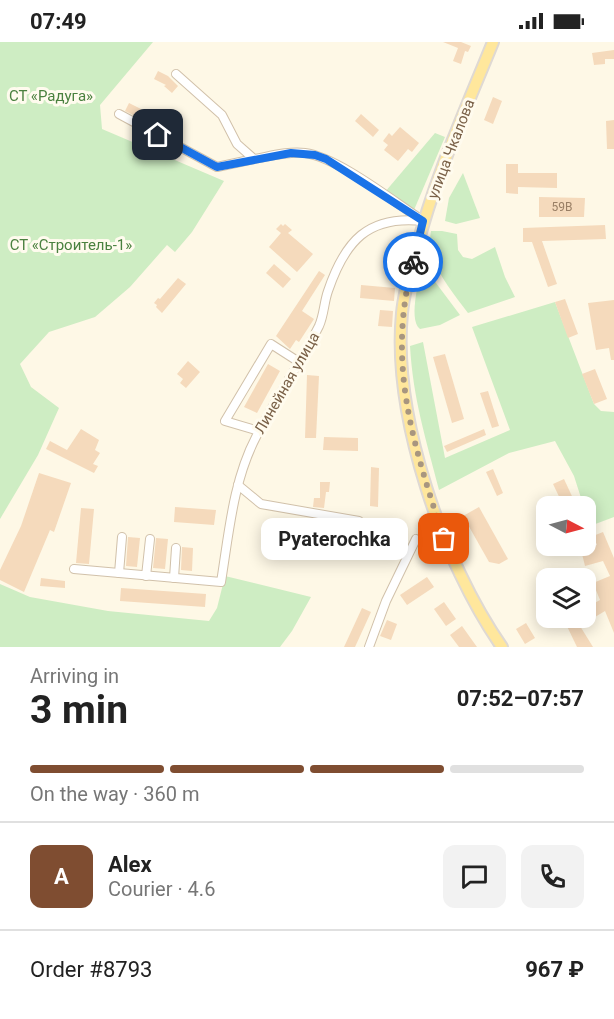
<!DOCTYPE html>
<html lang="en">
<head>
<meta charset="utf-8">
<style>
	body { margin:0; font-family:Roboto,sans-serif; background:#f2f2f2; color:#222; height:100vh; display:flex; flex-direction:column; font-size:22px; white-space:nowrap }
	* { box-sizing:border-box; margin:0 }
	p { font-size:20px; color:#767676 }
	.icon { flex:none; width:33px; height:33px; fill:none; stroke:currentColor; stroke-width:2; stroke-linecap:round; stroke-linejoin:round }
	.map { position:relative; height:605px; overflow:hidden }
	.side { display:flex; flex-direction:column; background:#fff; flex:1 }
	.side>* { flex:none }
	.needle { width:39px; rotate:96deg }
	.tools { position:absolute; left:536px; top:454px; display:grid; gap:12px }
	.tools a { display:grid; place-items:center; width:60px; height:60px; border-radius:12px; background:#fff; box-shadow:0 3px 15px #0003; font-size:30px }
	.pin { position:absolute; display:grid; place-items:center; width:51px; height:51px; color:#fff; margin:-26px; border-radius:12px; box-shadow:0 3px 9px #0006 }
	.courier { position:absolute; display:grid; place-items:center; width:60px; height:60px; margin:-30px; border:4px solid #1a73e8; border-radius:50%; background:#fff; color:#222; box-shadow:0 2px 8px #0007 }
	.bubble { position:absolute; height:42px; border-radius:12px; background:#fff; box-shadow:0 3px 15px #0003; font-size:20px; font-weight:700; line-height:42px; text-align:center }
	.headline em { font-style:normal; font-weight:700 }
	.headline div { display:flex; flex-direction:column-reverse }
	.headline { display:flex; align-items:center; justify-content:space-between; height:102px; padding:0 30px }
	h1 { font-size:39px; font-weight:700; line-height:45px }
	.bar { display:grid; grid-template-columns:repeat(4,1fr); gap:9px 6px; align-content:center; height:72px; padding:0 30px }
	.bar i { height:8px; border-radius:4px; background:#e0e0e0 }
	.bar .selected { background:#7f4d31 }
	.bar p { grid-column:span 4 }
	.line { display:flex; align-items:center; gap:15px; padding:0 30px; border-top:2px solid #e0e0e0 }
	.line div { flex:1 }
	.round { display:grid; place-items:center; flex:none; width:63px; height:63px; border-radius:12px; background:#f2f2f2 }
	.status { display:flex; justify-content:space-between; align-items:center; height:42px; padding:0 30px; background:#fff; direction:ltr }
	.status svg { height:16px; fill:currentColor }
	.map>svg:first-child { display:block }
	.green { fill:#ceedc3 }
	.building { fill:#f5dabc }
	.lines { fill:none; stroke-linecap:round; stroke-linejoin:round }
	.minor-casing { stroke:#d1c1aa; stroke-width:10 }
	.major-casing { stroke:#dfd9d3; stroke-width:14 }
	.minor { stroke:#fff; stroke-width:8 }
	.major { stroke:#ffe79c; stroke-width:10 }
	.done { stroke:#a8967f; stroke-width:6; stroke-dasharray:0 10.8 }
	.route { stroke:#1a73e8; stroke-width:8 }
	.labels { text-anchor:middle; dominant-baseline:central; stroke-width:6; stroke-linejoin:round; paint-order:stroke }
	.number-label { font-size:12px; fill:#997f65 }
	.park-label { font-size:15px; fill:#4a813f; stroke:#fffbee }
	.street-label { font-size:15px; fill:#7a6148; stroke:#fffbee }
</style>
</head>
<body>
<div class="status"><b>07:49</b><svg viewBox="0 0 49 12"><path d="M0 12V9h3v3zM5 12V6h3v6zM10 12V3h3v9zM15 12V0h3v12zM26 1h20v11H26zM47 4h2v5h-2z"/></svg></div>
<div class="map">
<svg width="614" height="605" viewBox="0 0 614 605">
	<rect width="100%" height="100%" fill="#fef8e6"/>
	<g class="green">
		<polygon points="0,0 153,0 100,63 102,87 224,139 192,190 175,210 167,203 130,245 95,275 49,290 20,322 31,345 59,366 38,413 0,477"/>
		<polygon points="435,91 445,95 414,168 385,150"/>
		<polygon points="463,131 480,176 456,182 445,179 449,156"/>
		<path d="M431 189H442L457 192 458 208 463 215 472 217 495 205 505 235 515 255 468 271C451 248 425 219 431 189Z"/>
		<path d="M424 215 433 237 460 273 440 283 420 287C407 277 421 231 424 215Z"/>
		<path d="M555 260 594 362 601 369 614 370V475L590 484 574 434 555 399 509 411 439 448C426 397 413 357 410 304L423 300 445 416 510 388 472 285Z"/>
		<polygon points="225,534 311,555 292,589 280,605 0,605 0,542 30,555 108,569 209,579 217,566"/>
	</g>
	<g class="building">
		<polygon points="443,0 461,0 471,4 468,10 465,9 461,22 453,19 458,6"/>
		<polygon points="614,8 614,17 605,17 605,22 594,23 592,11"/>
		<polygon points="158,29 168,34 178,44 172,51 164,44 166,43 154,37"/>
		<polygon points="493,55 502,59 493,82 484,78"/>
		<polygon points="129,61 141,67 140,69 158,76 155,84 125,69"/>
		<polygon points="361,72 379,88 373,95 355,79"/>
		<polygon points="614,78 614,107 607,107 606,79"/>
		<polygon points="400,85 419,101 412,110 408,107 398,119 384,108 388,103 383,99 389,91 392,94"/>
		<polygon points="506,122 518,122 518,131 557,131 557,146 518,145 518,152 506,151"/>
		<polygon points="539,155 585,156 584,175 539,175"/>
		<polygon points="281,182 283,184 285,182 292,188 288,191 313,212 297,230 269,205 281,191 276,187"/>
		<polygon points="605,183 606,197 542,199 557,242 548,245 532,200 523,200 523,186"/>
		<polygon points="274,222 291,237 283,246 266,231"/>
		<polygon points="319,229 325,233 302,269 314,277 299,300 296,298 290,307 276,294"/>
		<polygon points="178,236 186,242 162,271 156,265 157,263 154,261 158,256 160,257"/>
		<polygon points="361,243 395,246 394,259 360,256"/>
		<polygon points="565,257 578,292 568,296 555,260"/>
		<polygon points="614,258 614,318 611,318 609,306 596,308 588,261"/>
		<polygon points="380,268 393,269 392,285 378,284"/>
		<polygon points="445,312 464,377 452,381 433,315"/>
		<polygon points="188,319 200,330 186,346 180,341 183,337 177,332"/>
		<polygon points="268,322 280,329 257,371 244,365"/>
		<polygon points="595,327 607,357 594,362 582,332"/>
		<polygon points="307,333 319,334 316,396 305,396"/>
		<polygon points="488,349 499,384 492,386 480,351"/>
		<polygon points="81,387 99,398 95,408 100,411 93,422 98,424 94,431 46,407 50,399 67,408"/>
		<polygon points="484,387 486,393 447,410 444,404"/>
		<polygon points="324,395 358,396 358,409 323,408"/>
		<polygon points="371,425 379,426 378,465 370,464"/>
		<polygon points="493,427 503,451 497,454 486,430"/>
		<polygon points="39,431 71,441 54,490 50,488 24,550 0,538 0,528 21,484"/>
		<polygon points="564,437 577,465 564,465 553,442"/>
		<polygon points="320,440 330,440 329,450 326,450 324,466 313,465 314,456 320,456"/>
		<polygon points="175,465 216,468 214,483 174,480"/>
		<polygon points="479,465 508,517 499,522 489,520 463,474"/>
		<polygon points="81,466 94,467 89,522 76,521"/>
		<polygon points="603,490 614,516 614,591 605,569 580,584 593,605 577,605 563,576 585,576 585,566 600,558 593,541 610,534 603,519 585,524 581,508 597,503 593,494"/>
		<polygon points="128,495 140,496 137,525 126,524"/>
		<polygon points="156,496 168,497 165,527 153,526"/>
		<polygon points="182,505 193,506 192,529 181,528"/>
		<polygon points="427,535 434,545 407,563 400,553"/>
		<polygon points="41,536 65,539 65,546 40,544"/>
		<polygon points="121,546 206,552 205,565 120,559"/>
		<polygon points="444,560 456,577 446,584 434,567"/>
		<polygon points="362,566 371,570 355,605 344,605"/>
		<polygon points="387,578 397,582 391,598 380,594"/>
		<polygon points="526,581 535,596 525,602 516,587"/>
		<polygon points="462,584 477,605 459,605 450,593"/>
	</g>
	<g class="lines">
		<defs>
			<g id="minor">
				<path d="M176 32 222 73 237 102 254 117C271 114 288 109 305 111 337 115 393 159 422 178"/>
				<polyline points="119,72 217,125 254,117"/>
				<polyline points="259,389 225,379 271,302 299,320"/>
				<polyline points="238,443 261,462 359,479"/>
				<path d="M74 527 221 540C229 491 233 439 256 395 275 357 300 322 319 284 324 273 324 260 328 249 345 199 368 173 423 179"/>
				<polyline points="119,531 122,495"/>
				<polyline points="146,534 150,497"/>
				<polyline points="174,536 176,506"/>
				<polyline points="369,605 386,559 416,497"/>
			</g>
			<path id="major" d="M493 0C465 69 434 137 416 209 410 229 404 250 402 271 392 374 443 521 502 605"/>
		</defs>
		<use href="#minor" class="minor-casing"/>
		<use href="#major" class="major-casing"/>
		<use href="#minor" class="minor"/>
		<use href="#major" class="major"/>
	</g>
	<g class="lines">
		<path class="done" d="M413 220C386 322 413 401 444 497"/>
		<polyline class="route" points="158,93 217,125 291,111 315,113 326,117 423,179 413,220"/>
	</g>
	<g class="labels">
		<g class="number-label">
			<text x="562" y="165">59В</text>
		</g>
		<g class="park-label">
			<text x="51" y="54">СТ «Радуга»</text>
			<text x="71" y="203">СТ «Строитель-1»</text>
		</g>
		<g class="street-label">
			<text transform="translate(451 107) rotate(-69)">улица Чкалова</text>
			<text transform="translate(287 341) rotate(-60)">Линейная улица</text>
		</g>
	</g>
</svg>
<div class="tools">
<a><svg class="needle" viewBox="-14 -14 28 28"><path d="M0-13l5 13h-10z" fill="#e53935"/><path d="M0 13l5-13h-10z" fill="#767676"/></svg></a>
<a><svg class="icon" aria-label="layers" viewBox="0 0 24 24"><path d="M12 4l9 5-9 5-9-5zM3 14l9 5 9-5"/></svg></a>
</div>
<div class="pin" style="left:444px;top:497px;background:#ea580c"><svg class="icon" aria-label="bag" viewBox="0 0 24 24"><path d="M5 8h14l-1 12H6zM9 8a3 3 0 0 1 6 0"/></svg></div>
<div class="pin" style="left:158px;top:93px;background:#1f2937"><svg class="icon" aria-label="home" viewBox="0 0 24 24"><path d="M3 11l9-7 9 7M6 9v11h12V9"/></svg></div>
<div class="courier" style="left:413px;top:220px"><svg class="icon" aria-label="bike" viewBox="0 0 24 24"><circle cx="6" cy="16" r="4"/><circle cx="18" cy="16" r="4"/><path d="M6 16l4-8h5l3 8M10 8l3 8H6M13 5h3"/></svg></div>
<div class="bubble" style="left:261px;top:476px;width:147px">Pyaterochka</div>
</div>
<section class="side">
<div class="headline"><div><h1>3 min</h1><p>Arriving in</p></div><em>07:52–07:57</em></div>
<div class="bar"><i class="selected"></i><i class="selected"></i><i class="selected"></i><i></i><p>On the way · 360 m</p></div>
<div class="line" style="height:108px"><b class="round" style="background:#7f4d31;color:#fff">A</b><div><b>Alex</b><p>Courier · 4.6</p></div><a class="round"><svg class="icon" aria-label="chat" viewBox="0 0 24 24"><path d="M4 5h16v11H9l-5 4z"/></svg></a><a class="round"><svg class="icon" aria-label="phone" viewBox="0 0 24 24"><path d="M5 4h4l2 5-3 2q2 4 5 5l2-3 5 2v4C11 20 4 13 5 4z"/></svg></a></div>
<div class="line" style="height:78px"><div>Order #8793</div><b>967 ₽</b></div>
</section>
</body>
</html>
